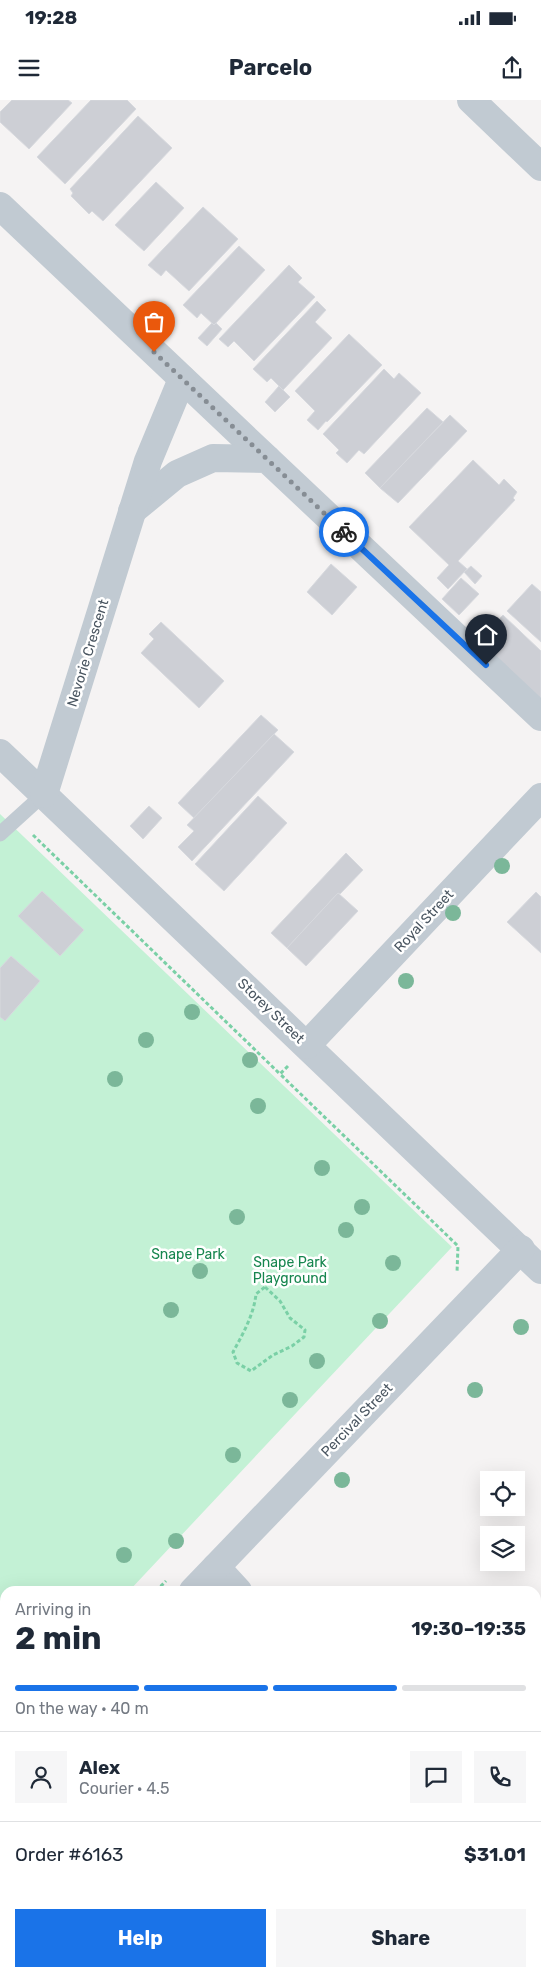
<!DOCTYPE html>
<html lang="en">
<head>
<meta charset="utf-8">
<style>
	body { margin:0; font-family:Rubik,sans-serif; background:#f6f6f7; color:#1f2937; height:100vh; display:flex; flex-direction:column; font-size:19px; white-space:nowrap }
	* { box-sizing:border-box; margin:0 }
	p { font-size:16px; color:#747a83 }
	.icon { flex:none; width:28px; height:28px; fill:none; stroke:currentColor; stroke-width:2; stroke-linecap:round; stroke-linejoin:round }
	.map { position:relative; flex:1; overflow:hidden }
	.side { position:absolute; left:0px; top:1486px; width:541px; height:391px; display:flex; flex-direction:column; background:#fff; border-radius:15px 15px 0 0; box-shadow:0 5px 20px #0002 }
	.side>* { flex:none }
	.tools { position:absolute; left:480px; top:1371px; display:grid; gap:10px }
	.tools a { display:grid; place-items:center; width:45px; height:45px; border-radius:0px; background:#fff; box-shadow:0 5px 20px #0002; font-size:25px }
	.pin { position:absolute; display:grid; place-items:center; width:42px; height:42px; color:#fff; margin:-51px -21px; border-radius:50% 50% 50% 0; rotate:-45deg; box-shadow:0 0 5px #0007 }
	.pin .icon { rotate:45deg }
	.courier { position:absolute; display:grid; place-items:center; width:50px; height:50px; margin:-25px; border:4px solid #1a73e8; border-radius:50%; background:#fff; color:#222; box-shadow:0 1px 6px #0007 }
	.summary em { font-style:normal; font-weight:700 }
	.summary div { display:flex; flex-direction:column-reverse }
	.summary { display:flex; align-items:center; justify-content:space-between; height:85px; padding:0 15px }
	h1 { font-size:32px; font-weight:700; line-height:38px }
	.bar { display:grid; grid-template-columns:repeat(4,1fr); gap:8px 5px; align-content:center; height:60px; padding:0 15px }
	.bar i { height:6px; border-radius:4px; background:#e0e1e3 }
	.bar .active { background:#1a73e8 }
	.bar p { grid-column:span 4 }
	.line { display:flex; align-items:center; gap:12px; padding:0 15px; border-top:1px solid #e0e1e3 }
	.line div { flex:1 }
	.round { display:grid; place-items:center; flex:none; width:52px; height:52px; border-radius:0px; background:#f6f6f7 }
	.primary-button { display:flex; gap:10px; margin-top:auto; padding:10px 15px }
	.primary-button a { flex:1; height:58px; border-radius:0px; background:#1a73e8; color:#fff; font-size:20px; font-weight:700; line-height:58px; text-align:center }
	.primary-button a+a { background:#f6f6f7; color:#1f2937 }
	.status { display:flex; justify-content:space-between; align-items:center; height:35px; padding:0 25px; background:#fff; direction:ltr }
	.status svg { height:14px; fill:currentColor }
	header { display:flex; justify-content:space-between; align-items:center; height:65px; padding:0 15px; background:#fff; font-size:22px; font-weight:700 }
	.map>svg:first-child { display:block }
	.green { fill:#c3f1d5 }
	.building { fill:#cdcfd5; stroke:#d7d9de }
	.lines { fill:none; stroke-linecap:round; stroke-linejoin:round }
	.path { stroke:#7ad0a6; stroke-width:3; stroke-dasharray:4 2.5; stroke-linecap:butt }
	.service { stroke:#c1cad2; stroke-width:15 }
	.minor { stroke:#c1cad2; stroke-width:28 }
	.tree { fill:#7bb799 }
	.done { stroke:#868d94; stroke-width:5; stroke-dasharray:0 9 }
	.route { stroke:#1a73e8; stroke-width:6 }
	.labels { text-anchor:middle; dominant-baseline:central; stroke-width:5; stroke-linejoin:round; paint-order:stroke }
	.street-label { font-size:14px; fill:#4a5661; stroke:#fff }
	.park-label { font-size:14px; fill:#17864f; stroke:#fff }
</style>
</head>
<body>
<div class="status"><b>19:28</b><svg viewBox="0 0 49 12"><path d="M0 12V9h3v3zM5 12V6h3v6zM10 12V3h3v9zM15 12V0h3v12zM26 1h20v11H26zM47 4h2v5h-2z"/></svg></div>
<header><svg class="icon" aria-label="menu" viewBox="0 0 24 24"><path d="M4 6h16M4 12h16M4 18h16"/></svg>Parcelo<svg class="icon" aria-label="share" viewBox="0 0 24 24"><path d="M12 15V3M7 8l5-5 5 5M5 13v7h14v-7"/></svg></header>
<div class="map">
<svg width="541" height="1877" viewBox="0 0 541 1877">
	<rect width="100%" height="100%" fill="#f5f3f3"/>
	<polygon class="green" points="0,714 452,1147 129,1491 5,1491 5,1624 0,1629"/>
	<g class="building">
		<polygon points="12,0 68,0 72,3 29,49 0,22 0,12"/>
		<polygon points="91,0 127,0 136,9 65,84 37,57"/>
		<polygon points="138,16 172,48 103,121 92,111 89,114 71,96 73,93 70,89"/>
		<polygon points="156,82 184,108 144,151 115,125"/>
		<polygon points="203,107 238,139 189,191 166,170 161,176 148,165"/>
		<polygon points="239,146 265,170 214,225 201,213 197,218 183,205"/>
		<polygon points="289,165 302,178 298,182 315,197 254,261 234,241 228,247 219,239"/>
		<polygon points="317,201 326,210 315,222 332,238 283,290 271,278 267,282 253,269"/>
		<polygon points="212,223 214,225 216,223 222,229 207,246 198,238"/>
		<polygon points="349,234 382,265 327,322 326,321 318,330 307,320 315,311 295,291"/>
		<polygon points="384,269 394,279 399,273 421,293 364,354 359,350 347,363 336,353 339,350 323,334"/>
		<polygon points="279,286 290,297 275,312 265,302"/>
		<polygon points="427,308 443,322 380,388 365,373"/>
		<polygon points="450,315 467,331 398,403 380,388"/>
		<polygon points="473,360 499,385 504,379 517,392 513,398 515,400 458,461 467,469 448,489 437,478 449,465 409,427"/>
		<polygon points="331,464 357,487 332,515 307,492"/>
		<polygon points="471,466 482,476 475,484 464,472"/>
		<polygon points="461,478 479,494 459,515 442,499"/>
		<polygon points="532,484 541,492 541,542 507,511"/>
		<polygon points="503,515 541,551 541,597 539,600 478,542"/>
		<polygon points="161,522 224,581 199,608 141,553 154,539 149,534"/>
		<polygon points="261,615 278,630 194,718 178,703"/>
		<polygon points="274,634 294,652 192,761 178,747 194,731 187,725"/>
		<polygon points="258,696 287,723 224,791 195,764"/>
		<polygon points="149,706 162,718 143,739 130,726"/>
		<polygon points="346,753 363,770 340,794 338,793 287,848 271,833"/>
		<polygon points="42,791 84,830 60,856 18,816"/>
		<polygon points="536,792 541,797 541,853 507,822"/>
		<polygon points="338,793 358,811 306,866 287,848"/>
		<polygon points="11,856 40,881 5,921 0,917 0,868"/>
	</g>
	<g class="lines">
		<g class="path">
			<polyline points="33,735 280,974"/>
			<polyline points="288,966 280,974 458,1146 457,1173"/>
			<path d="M265 1187 280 1201 290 1218 305 1230 304 1237 292 1246 273 1255 251 1271 237 1263 233 1252C243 1234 254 1214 256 1194Z"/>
			<polyline points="156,1491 166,1481"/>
			<polyline points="0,1655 5,1650"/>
		</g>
		<polyline class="service" points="0,734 44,694"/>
		<g class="minor">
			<polyline points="471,0 541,67"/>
			<polyline points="0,106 267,359"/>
			<polyline points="132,411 177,374 213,358 267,359 541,617"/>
			<polyline points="0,653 541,1170"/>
			<polyline points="44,694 148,361 182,279"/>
			<polyline points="307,945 541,697"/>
			<polyline points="216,1467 238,1491"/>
			<polyline points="193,1491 521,1149"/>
			<polyline points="0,1696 5,1691"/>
			<polyline points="449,1877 451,1872"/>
		</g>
	</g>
	<g class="tree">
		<circle cx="502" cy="766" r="8"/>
		<circle cx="453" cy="813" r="8"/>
		<circle cx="406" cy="881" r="8"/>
		<circle cx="192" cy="912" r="8"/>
		<circle cx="146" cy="940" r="8"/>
		<circle cx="250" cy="960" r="8"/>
		<circle cx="115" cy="979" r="8"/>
		<circle cx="258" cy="1006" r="8"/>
		<circle cx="322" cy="1068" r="8"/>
		<circle cx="362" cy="1107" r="8"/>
		<circle cx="237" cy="1117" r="8"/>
		<circle cx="346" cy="1130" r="8"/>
		<circle cx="393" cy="1163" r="8"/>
		<circle cx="200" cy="1171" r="8"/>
		<circle cx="171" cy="1210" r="8"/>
		<circle cx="380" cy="1221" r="8"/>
		<circle cx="521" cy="1227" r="8"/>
		<circle cx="317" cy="1261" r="8"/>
		<circle cx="475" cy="1290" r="8"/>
		<circle cx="290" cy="1300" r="8"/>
		<circle cx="233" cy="1355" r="8"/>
		<circle cx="342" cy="1380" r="8"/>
		<circle cx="176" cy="1441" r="8"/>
		<circle cx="124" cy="1455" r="8"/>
	</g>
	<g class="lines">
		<polyline class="done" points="154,252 344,432"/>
		<polyline class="route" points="344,432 486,565"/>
	</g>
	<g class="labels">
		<g class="street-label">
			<text transform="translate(88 553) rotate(-73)">Nevorie Crescent</text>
			<text transform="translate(424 821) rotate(-47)">Royal Street</text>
			<text transform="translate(271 911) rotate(44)">Storey Street</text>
			<text transform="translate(357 1320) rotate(-46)">Percival Street</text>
		</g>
		<g class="park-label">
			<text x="188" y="1154">Snape Park</text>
			<text x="290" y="1162">Snape Park<tspan x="290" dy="16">Playground</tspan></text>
		</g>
	</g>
</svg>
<div class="tools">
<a><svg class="icon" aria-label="locate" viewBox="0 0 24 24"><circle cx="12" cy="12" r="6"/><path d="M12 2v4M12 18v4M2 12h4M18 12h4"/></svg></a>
<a><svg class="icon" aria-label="layers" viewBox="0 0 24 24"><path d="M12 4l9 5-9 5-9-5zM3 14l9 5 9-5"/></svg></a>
</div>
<div class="pin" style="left:154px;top:252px;background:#ea580c"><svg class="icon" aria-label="bag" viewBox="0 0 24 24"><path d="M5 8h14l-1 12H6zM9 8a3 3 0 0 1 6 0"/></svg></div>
<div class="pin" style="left:486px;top:565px;background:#1f2937"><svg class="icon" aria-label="home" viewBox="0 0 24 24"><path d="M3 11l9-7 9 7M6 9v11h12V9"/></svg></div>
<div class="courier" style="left:344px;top:432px"><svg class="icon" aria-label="bike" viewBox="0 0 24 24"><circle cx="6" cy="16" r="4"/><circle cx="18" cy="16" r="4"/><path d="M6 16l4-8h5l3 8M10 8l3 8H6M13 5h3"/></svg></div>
<section class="side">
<div class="summary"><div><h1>2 min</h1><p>Arriving in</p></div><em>19:30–19:35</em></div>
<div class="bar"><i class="active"></i><i class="active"></i><i class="active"></i><i></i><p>On the way · 40 m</p></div>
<div class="line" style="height:90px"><a class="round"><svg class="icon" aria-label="person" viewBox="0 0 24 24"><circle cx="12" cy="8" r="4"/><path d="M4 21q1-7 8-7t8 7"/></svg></a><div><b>Alex</b><p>Courier · 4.5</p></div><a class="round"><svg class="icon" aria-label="chat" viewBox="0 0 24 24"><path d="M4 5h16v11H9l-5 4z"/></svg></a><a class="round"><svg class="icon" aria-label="phone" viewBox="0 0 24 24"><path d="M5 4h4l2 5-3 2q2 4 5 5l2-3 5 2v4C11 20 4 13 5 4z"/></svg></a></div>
<div class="line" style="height:65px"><div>Order #6163</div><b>$31.01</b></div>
<div class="primary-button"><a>Help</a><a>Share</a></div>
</section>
</div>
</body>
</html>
